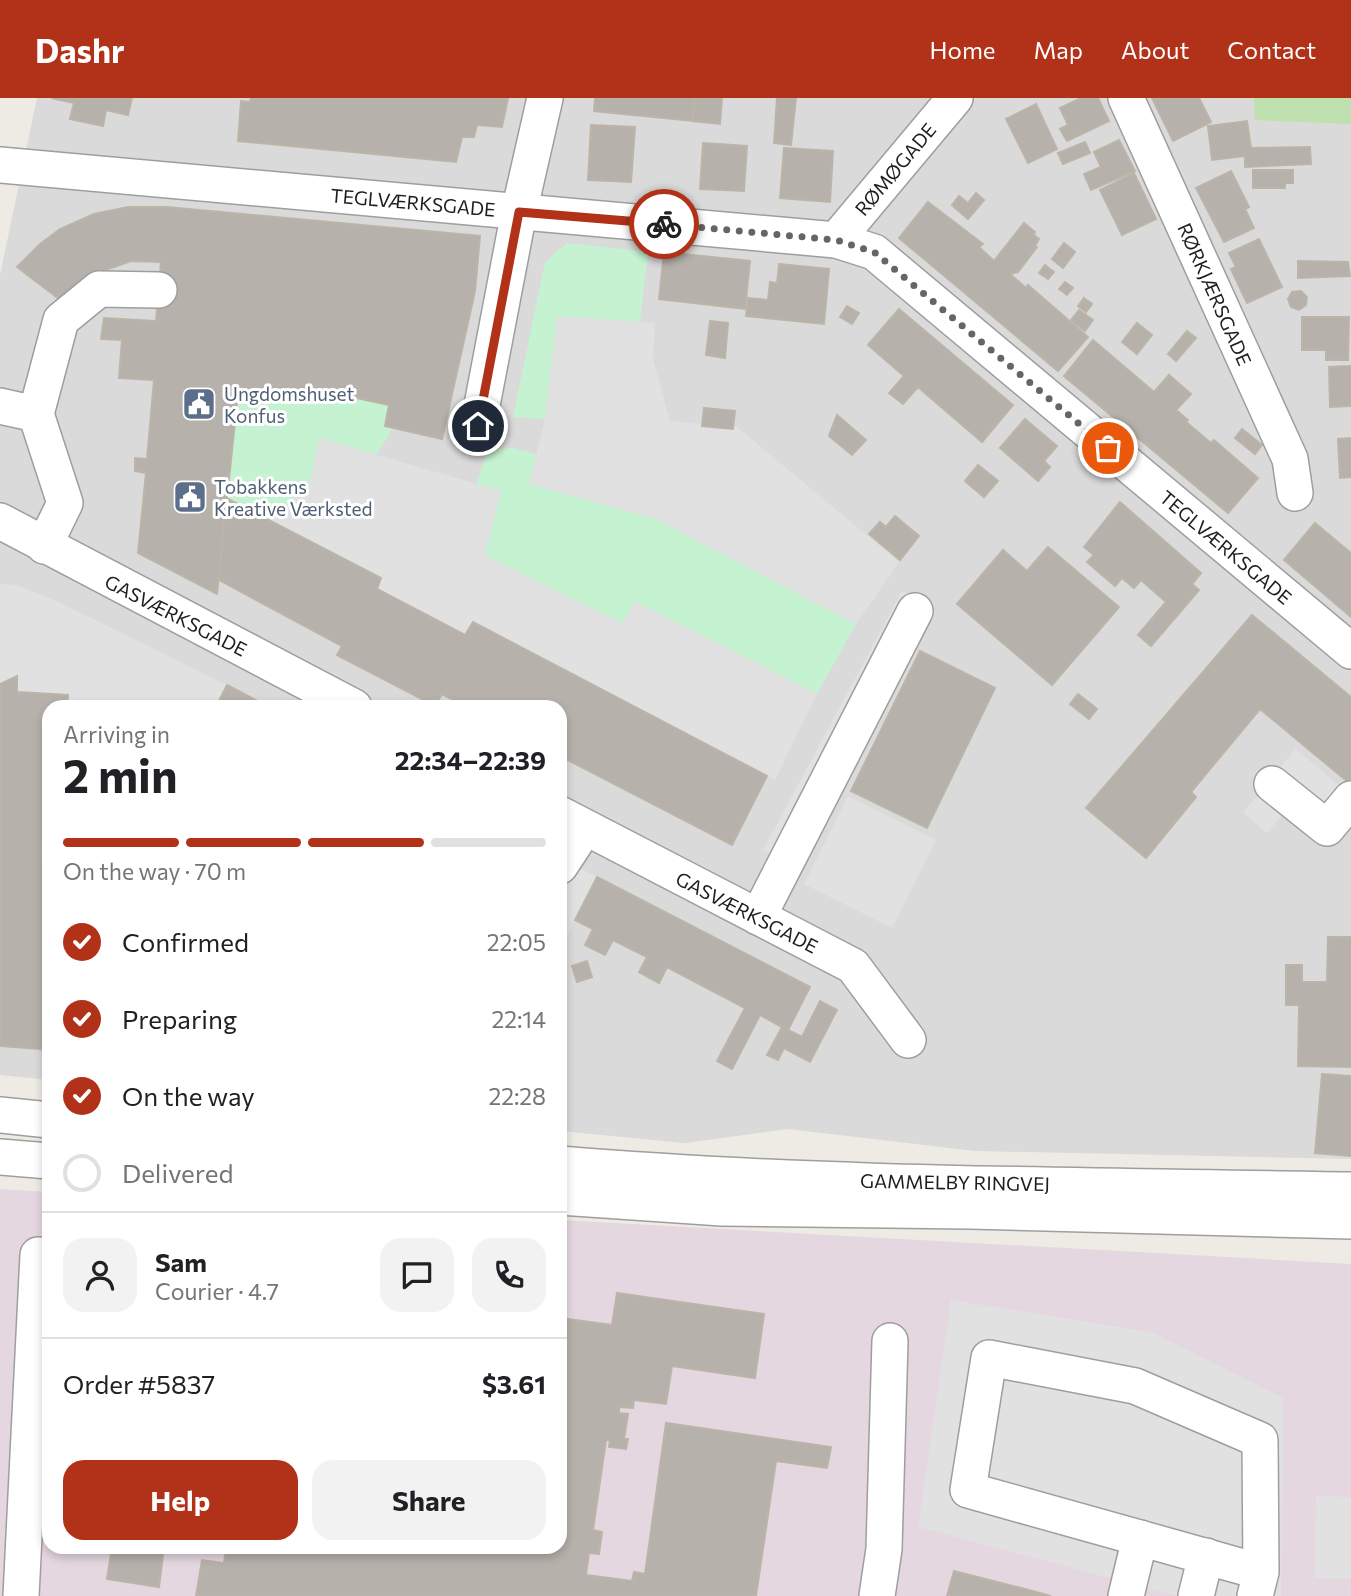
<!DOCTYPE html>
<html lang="en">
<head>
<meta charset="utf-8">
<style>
	body { margin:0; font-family:Commissioner,sans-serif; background:#f2f2f2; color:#202124; height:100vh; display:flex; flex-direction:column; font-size:26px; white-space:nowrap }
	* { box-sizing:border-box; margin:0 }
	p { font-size:23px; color:#757577 }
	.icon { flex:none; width:38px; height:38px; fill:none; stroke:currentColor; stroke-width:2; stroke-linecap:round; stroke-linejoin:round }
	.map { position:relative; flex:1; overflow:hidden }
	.panel { position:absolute; left:42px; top:602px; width:525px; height:854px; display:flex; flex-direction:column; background:#fff; border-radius:21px; box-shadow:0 4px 10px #0003 }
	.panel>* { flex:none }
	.pin { position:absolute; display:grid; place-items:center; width:60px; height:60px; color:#fff; margin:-30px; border:4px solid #fff; border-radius:50%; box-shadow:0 2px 7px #0007 }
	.courier { position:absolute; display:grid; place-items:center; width:70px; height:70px; margin:-35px; border:5px solid #b13218; border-radius:50%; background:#fff; color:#222; box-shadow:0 2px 9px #0007 }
	.overview em { font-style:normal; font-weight:700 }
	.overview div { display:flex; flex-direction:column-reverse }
	.overview { display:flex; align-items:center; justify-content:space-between; height:119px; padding:0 21px }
	h1 { font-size:46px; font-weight:700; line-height:52px }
	.bar { display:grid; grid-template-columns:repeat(4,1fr); gap:10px 7px; align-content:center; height:84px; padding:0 21px }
	.bar i { height:9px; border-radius:5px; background:#e0e0e0 }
	.bar .on { background:#b13218 }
	.bar p { grid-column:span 4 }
	.line { display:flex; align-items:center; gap:18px; padding:0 21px; border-top:2px solid #e0e0e0 }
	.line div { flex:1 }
	.round { display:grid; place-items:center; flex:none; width:74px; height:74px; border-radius:21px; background:#f2f2f2 }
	ol { padding:0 21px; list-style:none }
	li { display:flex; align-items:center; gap:21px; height:77px }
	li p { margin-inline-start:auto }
	li .icon { padding:7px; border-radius:50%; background:#b13218; color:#fff; stroke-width:4 }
	li:last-child { color:#757577 }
	li i { width:38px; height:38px; border:4px solid #e0e0e0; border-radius:50% }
	.button { display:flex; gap:14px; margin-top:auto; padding:14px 21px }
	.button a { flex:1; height:80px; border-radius:21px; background:#b13218; color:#fff; font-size:28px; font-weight:700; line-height:80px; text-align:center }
	.button a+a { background:#f2f2f2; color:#202124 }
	header { display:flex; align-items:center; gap:42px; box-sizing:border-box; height:98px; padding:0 35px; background:#b13218; color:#fff }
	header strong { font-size:33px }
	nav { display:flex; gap:38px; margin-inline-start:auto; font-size:24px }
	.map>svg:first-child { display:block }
	.residential { fill:#dbdada }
	.industrial { fill:#e5d7e0 }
	.grass { fill:#bfe1af }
	.park { fill:#c5f2d1 }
	.parking { fill:#e1e1e1 }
	.building { fill:#b6b1aa; stroke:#bcb4a8; stroke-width:2 }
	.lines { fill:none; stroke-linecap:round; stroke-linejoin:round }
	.minor-casing { stroke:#9e9e9e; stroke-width:38 }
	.minor { stroke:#fff; stroke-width:35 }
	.done { stroke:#666563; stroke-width:7; stroke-dasharray:0 12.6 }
	.route { stroke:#b13218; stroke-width:9 }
	.labels { text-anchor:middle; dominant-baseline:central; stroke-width:6; stroke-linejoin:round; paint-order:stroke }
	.street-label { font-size:19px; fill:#1d1d1d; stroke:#fff }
	.service-label { font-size:19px; fill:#4e5e75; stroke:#fff; text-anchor:start }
</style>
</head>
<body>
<header>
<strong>Dashr</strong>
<nav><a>Home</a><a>Map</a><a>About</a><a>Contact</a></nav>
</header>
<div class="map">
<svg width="1351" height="1498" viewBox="0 0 1351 1498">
	<rect width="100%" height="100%" fill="#edebe4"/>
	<polygon class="residential" points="37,0 1351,0 1351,1061 975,1053 788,1031 685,1045 560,1033 560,609 49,609 49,982 0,977 0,177"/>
	<polygon class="industrial" points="0,1091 49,1094 49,1449 560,1449 560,1122 1351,1166 1351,1498 0,1498"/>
	<polygon class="grass" points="1254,0 1351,0 1351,26 1255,22"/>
	<g class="park">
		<polygon points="567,145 648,154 640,224 557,218 545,321 513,319 545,164"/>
		<polygon points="315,291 389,307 385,328 393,330 376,357 319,341 311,381 272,424 226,400 238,295 313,301"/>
		<polygon points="513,350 536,356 529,386 656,421 856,526 817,596 635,504 624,526 484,457 501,393 476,386 488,352"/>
	</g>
	<g class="parking">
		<polygon points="557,218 655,225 653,261 670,323 737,329 899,464 856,526 656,421 529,386 545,321"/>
		<polygon points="319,340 501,393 485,457 623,526 634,503 817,596 775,682 473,525 465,537 377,491 381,480 272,424 311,381"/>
		<polygon points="0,486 16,487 50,500 227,587 215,609 67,609 67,597 17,594 17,578 0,586"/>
		<polygon points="902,493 934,511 795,769 763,752"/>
		<polygon points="1295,651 1351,697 1351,715 1324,749 1283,716 1267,735 1243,715"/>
		<polygon points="49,662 49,758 42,758"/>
		<polygon points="848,698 936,742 892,830 804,786"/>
		<polygon points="560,760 597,779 560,851"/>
		<polygon points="951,1202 1151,1234 1283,1300 1281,1498 1177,1498 918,1429"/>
		<polygon points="1316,1398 1351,1399 1351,1481 1314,1480"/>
	</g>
	<g class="building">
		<polygon points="51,0 132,0 128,17 106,12 103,28 70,21 74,5"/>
		<polygon points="251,0 508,0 502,29 477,27 474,39 462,39 456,64 238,43 241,3 250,4"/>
		<polygon points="595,0 695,0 693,23 594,13"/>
		<polygon points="695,0 722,0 720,26 693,23"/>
		<polygon points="777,0 796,0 791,47 774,45"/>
		<polygon points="1081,0 1098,0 1109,23 1067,43 1060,31 1068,27 1060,10"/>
		<polygon points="1152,0 1199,0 1211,24 1173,43"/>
		<polygon points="1036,6 1057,51 1028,65 1006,21"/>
		<polygon points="1247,23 1251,50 1310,49 1311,66 1245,69 1245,58 1212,62 1208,28"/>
		<polygon points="591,27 635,29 631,84 588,82"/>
		<polygon points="1119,42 1135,73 1091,92 1084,76 1101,69 1094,54"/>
		<polygon points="1085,44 1090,55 1063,66 1058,55"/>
		<polygon points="703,45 747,48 744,93 700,91"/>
		<polygon points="784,50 833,53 830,104 780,100"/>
		<polygon points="1253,72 1293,72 1293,85 1285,85 1285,90 1253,90"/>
		<polygon points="1231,73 1249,109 1245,111 1254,130 1224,144 1196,90"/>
		<polygon points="1134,75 1156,121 1122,137 1100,92"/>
		<polygon points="976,95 984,102 968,121 952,107 959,98 968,105"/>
		<polygon points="928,104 983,146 979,149 994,163 1024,125 1035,134 1033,136 1039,141 1035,148 1037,149 1018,174 1010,176 1026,190 1028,187 1088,239 1058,273 899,140"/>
		<polygon points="128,109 167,109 480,138 475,193 442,341 385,328 389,307 315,291 314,301 238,295 217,496 138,455 146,375 135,373 135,360 147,361 154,282 119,280 122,242 101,241 104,220 156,223 161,164 131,163 108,171 85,184 63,204 17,169 40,146 60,131 94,116"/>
		<polygon points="1259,141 1282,189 1247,205 1231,171 1236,169 1229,155"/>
		<polygon points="1064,145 1075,154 1063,170 1052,161"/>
		<polygon points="664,154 750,163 745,211 659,201"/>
		<polygon points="1298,163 1348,164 1350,178 1298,180"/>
		<polygon points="779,166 829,171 824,226 746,218 748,200 768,202 770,184 777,185"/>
		<polygon points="1045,167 1054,174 1048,181 1039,175"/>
		<polygon points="1065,184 1073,190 1067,197 1059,191"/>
		<polygon points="1301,193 1307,199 1306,207 1299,212 1291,209 1288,201 1292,194"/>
		<polygon points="1084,200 1092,206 1086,214 1078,208"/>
		<polygon points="847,208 859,215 852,226 840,219"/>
		<polygon points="899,211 1013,307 982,344 918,289 903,306 889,295 904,278 868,247"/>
		<polygon points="1079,212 1093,222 1085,233 1071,222"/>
		<polygon points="1302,219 1349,219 1348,262 1326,262 1326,252 1302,252"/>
		<polygon points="710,223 728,225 725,260 706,257"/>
		<polygon points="1137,225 1152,237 1137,256 1122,244"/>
		<polygon points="1187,233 1196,240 1176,263 1168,256"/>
		<polygon points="1093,242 1154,294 1169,277 1191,296 1176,312 1188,322 1186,324 1211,345 1214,342 1258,380 1228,415 1064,278"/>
		<polygon points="1351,268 1351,308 1330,309 1329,269"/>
		<polygon points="704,310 735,313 733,331 702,328"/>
		<polygon points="837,317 866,342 852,357 829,338"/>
		<polygon points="1025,321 1057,348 1044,363 1050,369 1038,383 1000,350"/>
		<polygon points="1242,331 1262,347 1255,356 1235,340"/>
		<polygon points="1351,340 1351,379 1340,380 1338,341"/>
		<polygon points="978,367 998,383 984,399 965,383"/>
		<polygon points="226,400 381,480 377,491 465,537 473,524 767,678 732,747 560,658 560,609 466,609 442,596 435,608 337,557 342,548 219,482"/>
		<polygon points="1120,404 1201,475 1192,486 1199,492 1151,548 1138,537 1166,504 1141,482 1134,490 1122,480 1115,488 1087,464 1094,457 1084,449"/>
		<polygon points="895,418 919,438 900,462 869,436 880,424 886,429"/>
		<polygon points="1315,425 1351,455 1351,519 1284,462"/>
		<polygon points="1048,449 1119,509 1052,587 957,506 1003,452 1027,473"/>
		<polygon points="1252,517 1351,599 1351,681 1348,684 1260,611 1191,694 1196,699 1146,760 1086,710"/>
		<polygon points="920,553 995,590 927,730 851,693"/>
		<polygon points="17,578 17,594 68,597 67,609 49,609 49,662 42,758 49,758 49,957 41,951 0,948 0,586"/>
		<polygon points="227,587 269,609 216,609"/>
		<polygon points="1078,596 1097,611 1089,621 1070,606"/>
		<polygon points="597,779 810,889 788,932 802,939 820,903 837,912 810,964 784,950 778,962 767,957 782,929 760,917 732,971 717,963 745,910 667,869 659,885 639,874 647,859 613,842 605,857 585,847 593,831 575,822"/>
		<polygon points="1328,839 1351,839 1351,969 1298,968 1299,907 1286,907 1286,867 1302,867 1302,884 1327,884"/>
		<polygon points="587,863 592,879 577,884 572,868"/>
		<polygon points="1322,976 1351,978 1351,1058 1315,1055"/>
		<polygon points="617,1195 764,1216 755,1280 672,1268 666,1306 634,1302 633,1310 619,1309 619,1315 628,1316 624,1341 628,1341 626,1351 609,1349 610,1342 606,1342 593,1432 602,1434 599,1456 589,1455 586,1477 632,1483 634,1474 645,1476 666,1325 831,1349 827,1370 776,1363 756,1498 196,1498 202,1462 224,1465 226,1449 560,1449 560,1220 612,1227"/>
		<polygon points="112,1449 164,1449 159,1489 107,1481"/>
		<polygon points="954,1473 1021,1490 1051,1498 947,1498"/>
	</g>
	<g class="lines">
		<defs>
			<g id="minor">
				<polyline points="1126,0 1290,361 1295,395"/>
				<polyline points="0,67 836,142 874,154 1351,553"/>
				<polyline points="836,142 955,0"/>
				<polyline points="0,308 36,316 65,405 44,448"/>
				<polyline points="36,316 61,222 99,191 159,192"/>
				<polyline points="478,328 519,114 545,0"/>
				<polyline points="0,423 354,609"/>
				<polyline points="1272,686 1327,730 1351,701"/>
				<polyline points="560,716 853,868 908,942"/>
				<polyline points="560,768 585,730"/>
				<polyline points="758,819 915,513"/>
				<polyline points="0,1017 49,1022"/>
				<polyline points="0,1059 49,1063"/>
				<path d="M560 1066C823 1088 1088 1087 1351 1092"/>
				<polyline points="560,1099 722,1110 970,1113 1351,1123"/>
				<polyline points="21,1498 38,1157 49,1158"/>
				<polyline points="877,1498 884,1451 890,1243"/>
				<polyline points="1126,1498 1140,1440"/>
				<polyline points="1196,1498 1206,1458"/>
				<polyline points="1255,1498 1261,1474 1260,1342 1135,1288 989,1260 968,1392 1261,1474"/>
			</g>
		</defs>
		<use href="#minor" class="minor-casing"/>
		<use href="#minor" class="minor"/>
	</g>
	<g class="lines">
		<polyline class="done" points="664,126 836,142 874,154 1108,350"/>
		<polyline class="route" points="478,328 519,114 664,126"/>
	</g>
	<defs>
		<symbol id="civic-square" viewBox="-11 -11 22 22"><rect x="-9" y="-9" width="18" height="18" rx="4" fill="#5c6f8a" stroke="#fff"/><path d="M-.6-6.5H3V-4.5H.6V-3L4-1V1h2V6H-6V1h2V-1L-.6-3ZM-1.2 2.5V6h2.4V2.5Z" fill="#fff"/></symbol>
	</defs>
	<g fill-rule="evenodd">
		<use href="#civic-square" x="180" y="287" width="38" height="38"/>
		<use href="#civic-square" x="171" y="380" width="38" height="38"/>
	</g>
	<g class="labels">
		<g class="street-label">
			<text transform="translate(895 71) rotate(-50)">RØMØGADE</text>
			<text transform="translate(413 104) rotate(5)">TEGLVÆRKSGADE</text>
			<text transform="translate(1215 196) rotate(66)">RØRKJÆRSGADE</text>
			<text transform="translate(1226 449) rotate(40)">TEGLVÆRKSGADE</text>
			<text transform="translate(176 517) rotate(27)">GASVÆRKSGADE</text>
			<text transform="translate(747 814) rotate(27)">GASVÆRKSGADE</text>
			<text transform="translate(955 1084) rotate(1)">GAMMELBY RINGVEJ</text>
		</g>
		<g class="service-label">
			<text x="224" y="295">Ungdomshuset<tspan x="224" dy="22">Konfus</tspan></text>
			<text x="214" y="388">Tobakkens<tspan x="214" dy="22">Kreative Værksted</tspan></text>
		</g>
	</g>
</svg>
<div class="pin" style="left:1108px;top:350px;background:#ea580c"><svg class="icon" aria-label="bag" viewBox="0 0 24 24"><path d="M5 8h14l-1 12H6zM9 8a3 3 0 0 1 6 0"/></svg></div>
<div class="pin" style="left:478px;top:328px;background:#1f2937"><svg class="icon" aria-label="home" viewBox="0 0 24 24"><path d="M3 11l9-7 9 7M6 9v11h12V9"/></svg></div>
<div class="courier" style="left:664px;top:126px"><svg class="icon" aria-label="bike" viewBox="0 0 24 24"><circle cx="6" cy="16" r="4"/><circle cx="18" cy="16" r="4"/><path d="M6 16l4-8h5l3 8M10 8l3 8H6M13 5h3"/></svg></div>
<section class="panel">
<div class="overview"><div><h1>2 min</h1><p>Arriving in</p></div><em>22:34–22:39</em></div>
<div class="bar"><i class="on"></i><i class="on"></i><i class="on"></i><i></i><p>On the way · 70 m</p></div>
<ol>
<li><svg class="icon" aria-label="check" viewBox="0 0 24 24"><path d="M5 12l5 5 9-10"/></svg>Confirmed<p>22:05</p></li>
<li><svg class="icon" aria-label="check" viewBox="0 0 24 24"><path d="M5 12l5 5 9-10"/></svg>Preparing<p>22:14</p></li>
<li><svg class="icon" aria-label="check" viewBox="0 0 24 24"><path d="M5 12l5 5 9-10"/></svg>On the way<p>22:28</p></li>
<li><i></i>Delivered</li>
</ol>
<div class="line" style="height:126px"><a class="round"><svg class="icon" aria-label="person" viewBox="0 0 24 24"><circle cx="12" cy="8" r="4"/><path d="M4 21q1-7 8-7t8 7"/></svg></a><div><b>Sam</b><p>Courier · 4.7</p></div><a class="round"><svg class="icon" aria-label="chat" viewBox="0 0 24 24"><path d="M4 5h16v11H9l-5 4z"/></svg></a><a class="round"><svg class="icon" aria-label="phone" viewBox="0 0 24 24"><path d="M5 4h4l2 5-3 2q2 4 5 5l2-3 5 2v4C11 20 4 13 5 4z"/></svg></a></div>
<div class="line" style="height:91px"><div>Order #5837</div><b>$3.61</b></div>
<div class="button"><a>Help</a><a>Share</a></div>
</section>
</div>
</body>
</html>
